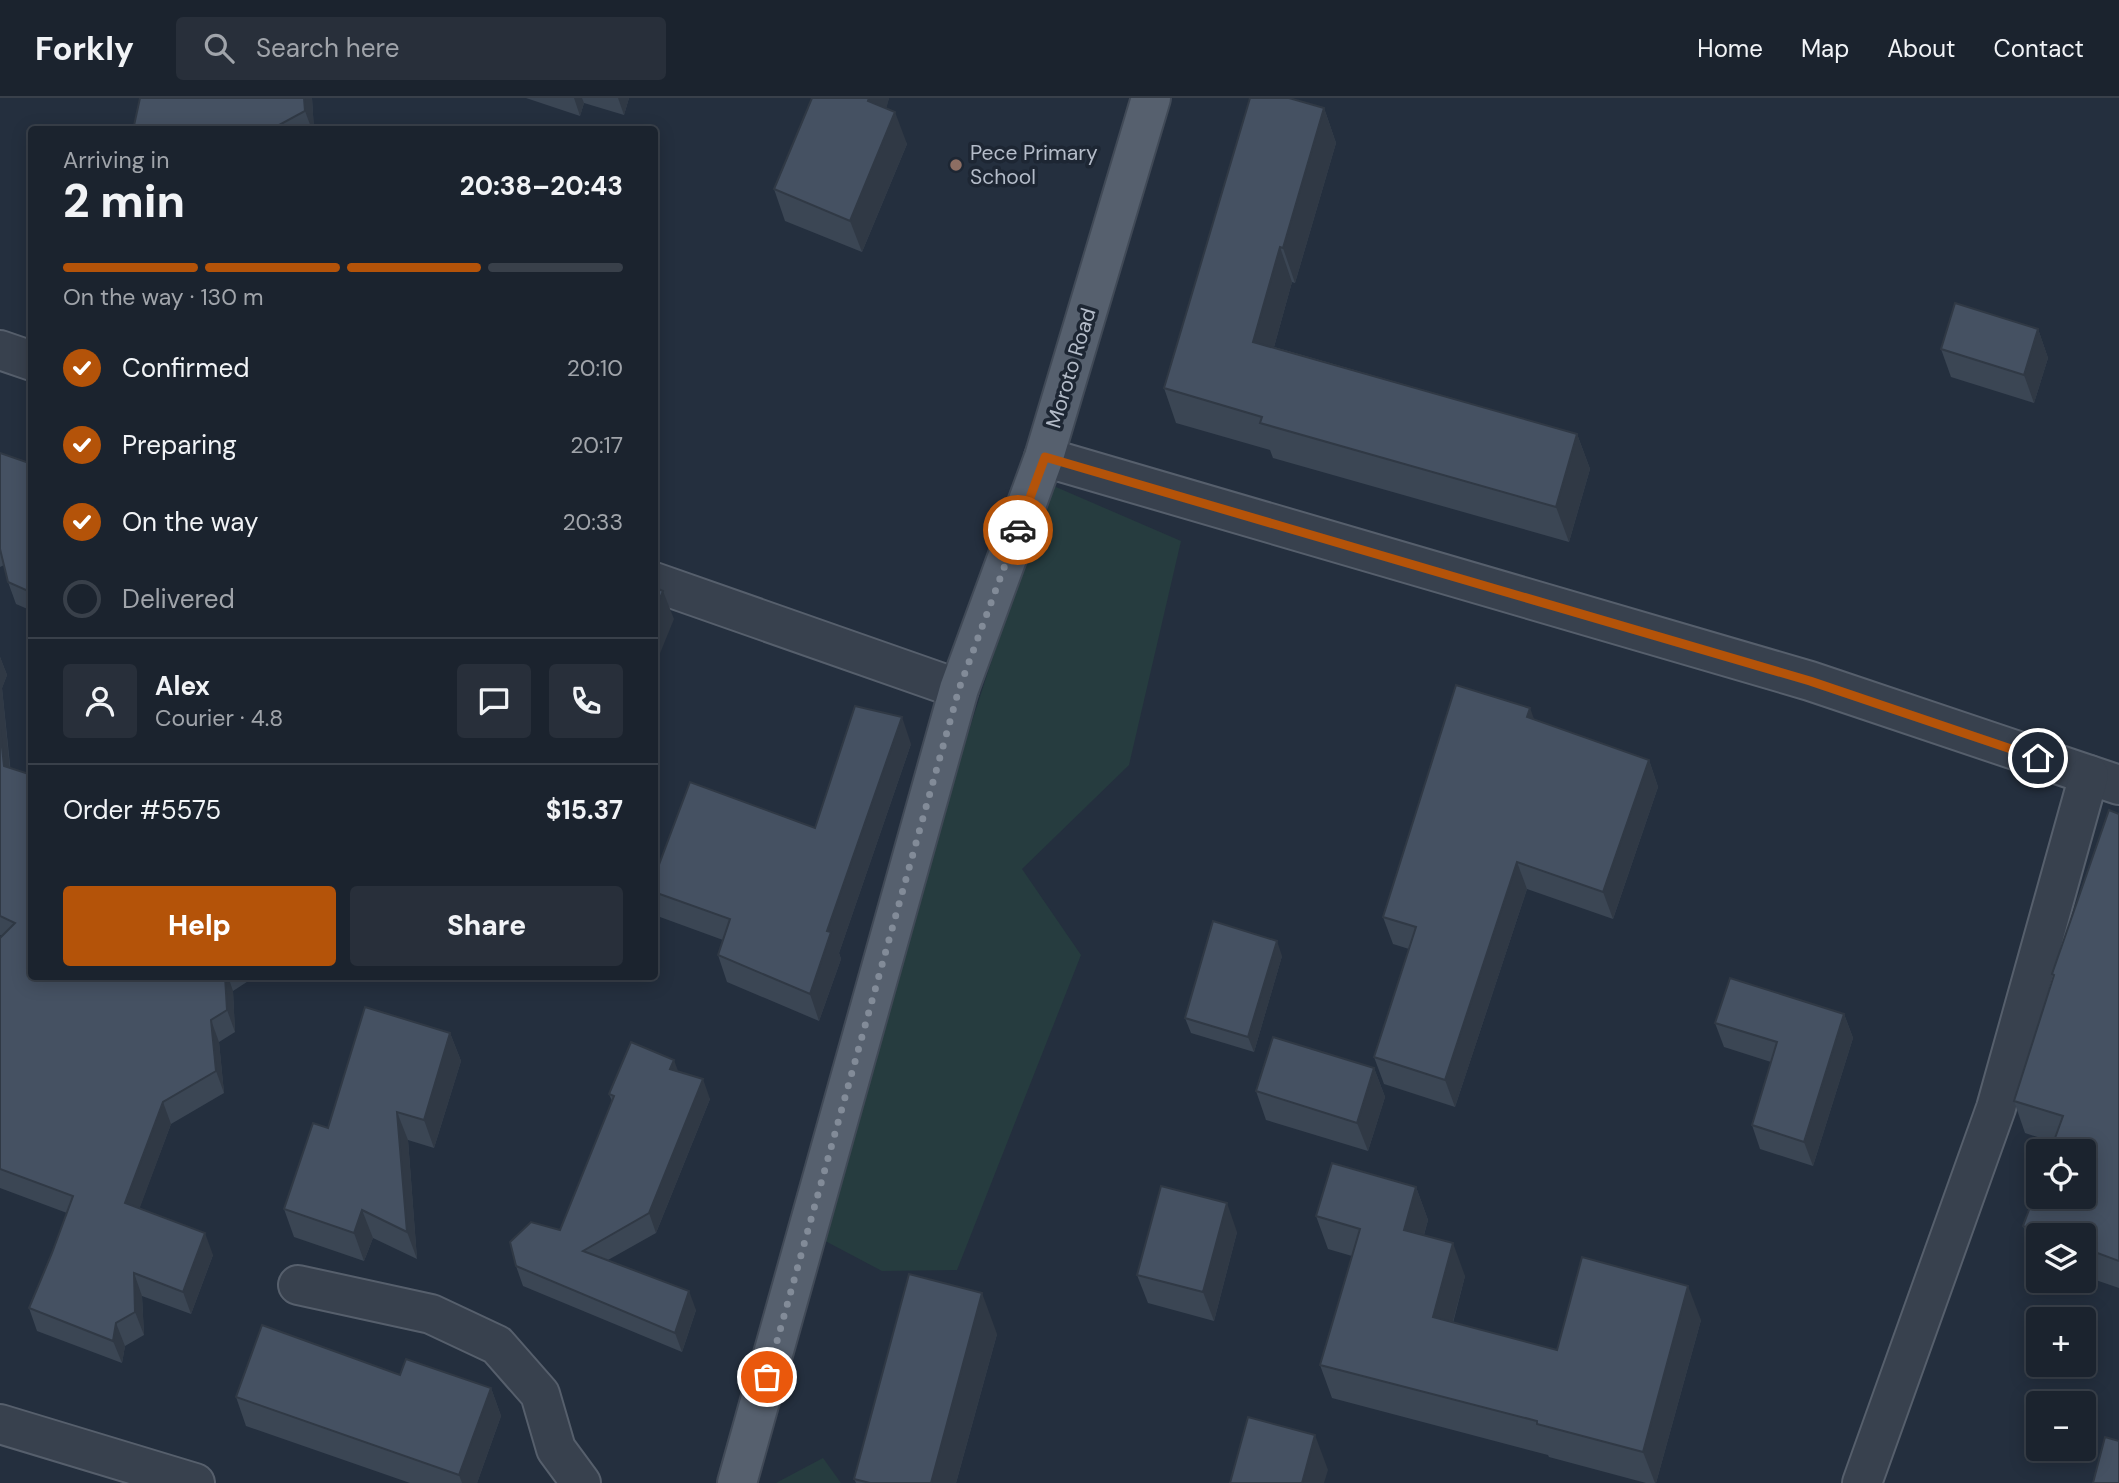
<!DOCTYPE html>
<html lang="en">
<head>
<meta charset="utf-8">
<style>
	body { margin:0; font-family:"DM Sans",sans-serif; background:#282f3a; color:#f1f3f6; height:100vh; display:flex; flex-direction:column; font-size:26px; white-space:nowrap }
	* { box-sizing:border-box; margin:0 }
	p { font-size:23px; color:#a0a4aa }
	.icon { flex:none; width:38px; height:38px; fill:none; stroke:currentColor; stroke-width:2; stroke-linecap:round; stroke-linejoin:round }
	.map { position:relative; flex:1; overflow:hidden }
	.side { position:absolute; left:28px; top:28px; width:630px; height:854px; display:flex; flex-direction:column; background:#1b232e; border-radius:7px; box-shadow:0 4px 18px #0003,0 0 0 2px #39404a }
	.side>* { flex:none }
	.tools { position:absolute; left:2026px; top:1041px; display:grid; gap:14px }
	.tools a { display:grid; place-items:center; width:70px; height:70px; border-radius:7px; background:#1b232e; box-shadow:0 4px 18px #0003,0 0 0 2px #39404a; font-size:35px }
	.pin { position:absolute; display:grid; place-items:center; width:60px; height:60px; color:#fff; margin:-30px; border:4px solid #fff; border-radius:50%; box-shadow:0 2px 7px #0007 }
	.courier { position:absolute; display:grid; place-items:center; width:70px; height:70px; margin:-35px; border:5px solid #b45309; border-radius:50%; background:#fff; color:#222; box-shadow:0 2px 9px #0007 }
	.head em { font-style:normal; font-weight:800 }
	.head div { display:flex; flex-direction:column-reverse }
	.head { display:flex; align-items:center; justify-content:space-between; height:119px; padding:0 35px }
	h1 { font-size:46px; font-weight:800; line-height:52px }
	.bar { display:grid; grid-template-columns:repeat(4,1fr); gap:10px 7px; align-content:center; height:84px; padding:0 35px }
	.bar i { height:9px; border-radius:5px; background:#39404a }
	.bar .on { background:#b45309 }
	.bar p { grid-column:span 4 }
	.line { display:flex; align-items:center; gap:18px; padding:0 35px; border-top:2px solid #39404a }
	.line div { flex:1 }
	.round { display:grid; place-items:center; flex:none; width:74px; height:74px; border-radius:7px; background:#282f3a }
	ol { padding:0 35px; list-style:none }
	li { display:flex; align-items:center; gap:21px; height:77px }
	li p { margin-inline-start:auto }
	li .icon { padding:7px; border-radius:50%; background:#b45309; color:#fff; stroke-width:4 }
	li:last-child { color:#a0a4aa }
	li i { width:38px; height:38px; border:4px solid #39404a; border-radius:50% }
	.primary-button { display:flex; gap:14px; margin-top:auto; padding:14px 35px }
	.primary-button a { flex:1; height:80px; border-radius:7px; background:#b45309; color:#fff; font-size:28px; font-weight:800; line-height:80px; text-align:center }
	.primary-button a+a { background:#282f3a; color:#f1f3f6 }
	header { display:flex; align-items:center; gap:42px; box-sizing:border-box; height:98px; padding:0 35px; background:#1b232e; border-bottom:2px solid #39404a }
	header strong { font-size:33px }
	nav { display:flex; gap:38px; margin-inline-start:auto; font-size:24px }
	.search { width:490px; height:63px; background:#282f3a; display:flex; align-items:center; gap:18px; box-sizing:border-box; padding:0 24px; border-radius:7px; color:#a0a4aa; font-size:26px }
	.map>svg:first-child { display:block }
	.green { fill:#263c3f }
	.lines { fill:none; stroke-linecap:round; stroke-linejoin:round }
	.minor-casing { stroke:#565f6c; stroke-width:42 }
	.major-casing { stroke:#414a57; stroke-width:42 }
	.minor { stroke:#38414e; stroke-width:38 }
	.major { stroke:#56606e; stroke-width:38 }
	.wall { fill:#3b4654 }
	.shaded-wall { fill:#303945 }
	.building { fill:#455162; stroke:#303945; stroke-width:2 }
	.done { stroke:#828b98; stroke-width:7; stroke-dasharray:0 12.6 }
	.route { stroke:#b45309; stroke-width:9 }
	.education-dot { fill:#8d6e63; stroke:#1d2633; stroke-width:2.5 }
	.labels { text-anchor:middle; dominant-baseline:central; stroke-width:7; stroke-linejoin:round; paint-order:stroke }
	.poi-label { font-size:21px; fill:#b4bcc9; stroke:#1d2633; text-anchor:start }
	.street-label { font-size:21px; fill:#b4bcc9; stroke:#1d2633 }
</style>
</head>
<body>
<header>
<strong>Forkly</strong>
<div class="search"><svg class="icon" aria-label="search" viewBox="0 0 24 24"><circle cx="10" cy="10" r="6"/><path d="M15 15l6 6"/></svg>Search here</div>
<nav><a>Home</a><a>Map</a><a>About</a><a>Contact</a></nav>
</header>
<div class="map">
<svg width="2119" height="1385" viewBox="0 0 2119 1385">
	<rect width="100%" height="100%" fill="#242f3e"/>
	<g class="green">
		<polygon points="1049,386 1181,443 1129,667 1022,771 1081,857 957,1172 882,1173 812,1136 875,922"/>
		<polygon points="823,1360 841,1385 776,1385"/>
	</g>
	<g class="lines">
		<defs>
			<g id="minor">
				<polyline points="0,252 32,263"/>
				<polyline points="1044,359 1810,583 2119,687"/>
				<polyline points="654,484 959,591"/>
				<polyline points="298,1187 431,1216 497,1247 540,1296 556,1351 581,1385"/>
				<polyline points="0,1326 195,1385"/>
				<polyline points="1862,1385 1996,1010 2089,677"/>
			</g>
			<polyline id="major" points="737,1385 959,591 1044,359 1151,0"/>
		</defs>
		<use href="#minor" class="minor-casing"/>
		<use href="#major" class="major-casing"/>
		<use href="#minor" class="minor"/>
		<use href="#major" class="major"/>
	</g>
	<g class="wall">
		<polygon points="312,0 314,32 133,32"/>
		<polygon points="526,0 629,0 624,17 584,5 580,18"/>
		<polygon points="889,0 886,10 907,46 862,154 785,123 774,91"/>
		<polygon points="1324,10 1336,45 1295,185 1292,184 1274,249 1577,336 1590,371 1569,444 1273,360 1270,352 1176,325 1164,290"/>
		<polygon points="2038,231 2048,260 2034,305 1951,279 1941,251"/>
		<polygon points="0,355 32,366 32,513 16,506 8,484 4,467 0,469"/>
		<polygon points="0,559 7,577 2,590 32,878 256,878 233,893 235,934 219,944 224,995 171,1026 139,1111 213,1157 191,1216 142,1198 144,1237 125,1248 122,1265 37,1233 29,1210 52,1155 67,1115 0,1090 0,840 2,838 0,837"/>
		<polygon points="1534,622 1649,662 1658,689 1613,821 1527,791 1455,1009 1384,986 1374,959 1409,851 1393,846 1383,819"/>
		<polygon points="911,646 839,855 841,861 819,923 727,884 718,857 723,842 660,819 654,804 654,780 815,730"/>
		<polygon points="2119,716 2119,1190 2084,1178 2084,1138 2039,1138 2039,1161 2035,1160 2023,1128 2053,1044 2025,1035 2014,1003 2053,879 2052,876"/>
		<polygon points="1282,858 1254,954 1191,935 1185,920"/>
		<polygon points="1844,916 1853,940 1813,1068 1760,1051 1752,1027 1771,964 1724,949 1715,925"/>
		<polygon points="450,935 461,963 434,1050 408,1042 417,1161 373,1140 364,1163 294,1139 284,1111 328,1030"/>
		<polygon points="1374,970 1385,999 1368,1053 1266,1022 1256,993"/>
		<polygon points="678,974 710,1001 656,1135 608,1162 696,1212 682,1254 523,1188 516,1168 560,1132 612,1003 609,996"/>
		<polygon points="1416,1089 1428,1122 1424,1137 1465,1178 1453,1225 1557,1252 1701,1222 1656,1385 1646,1385 1549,1359 1548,1357 1332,1300 1320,1267 1352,1158 1328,1151 1316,1118"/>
		<polygon points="1237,1134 1214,1223 1148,1205 1137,1177"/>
		<polygon points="997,1236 956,1385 856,1385 854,1381"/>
		<polygon points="400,1277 491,1290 501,1318 477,1385 410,1385 246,1328 236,1299"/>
	</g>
	<g class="shaded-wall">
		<polygon points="304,0 312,0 314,32 312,32 305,13"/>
		<polygon points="574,0 582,0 584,5 580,18"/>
		<polygon points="618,0 629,0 624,17"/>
		<polygon points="869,0 889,0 880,35 868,3"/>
		<polygon points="1324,10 1336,45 1295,185 1283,150"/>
		<polygon points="895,14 907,46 862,154 850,123"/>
		<polygon points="1280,149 1292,184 1266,278 1253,244"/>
		<polygon points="2038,231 2048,260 2034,305 2024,277"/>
		<polygon points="1577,336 1590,371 1569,444 1556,409"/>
		<polygon points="663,493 674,521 654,570 654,515"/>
		<polygon points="0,559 7,577 2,590 12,691 4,668 0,630"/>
		<polygon points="1530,610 1540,637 1527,619"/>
		<polygon points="902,619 911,646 839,855 841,861 819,923 810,896 827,833"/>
		<polygon points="1649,662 1658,689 1613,821 1603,794"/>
		<polygon points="1517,764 1527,791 1455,1009 1445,982"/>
		<polygon points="1277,843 1282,858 1254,954 1248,939"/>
		<polygon points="225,878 228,878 233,893 235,934 227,912"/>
		<polygon points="1844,916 1853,940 1813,1068 1804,1044"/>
		<polygon points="211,922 219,944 224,995 216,973"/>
		<polygon points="450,935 461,963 434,1050 424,1022"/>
		<polygon points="674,962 681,981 670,971"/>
		<polygon points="1374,970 1385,999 1368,1053 1357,1025"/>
		<polygon points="703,981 710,1001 656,1135 649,1115"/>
		<polygon points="163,1004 171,1026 133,1128 125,1105"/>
		<polygon points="397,1014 408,1042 417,1161 407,1134"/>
		<polygon points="1416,1089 1428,1122 1416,1165 1404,1132"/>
		<polygon points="1227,1105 1237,1134 1214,1223 1203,1194"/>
		<polygon points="362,1112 373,1140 364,1163 354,1135"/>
		<polygon points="205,1135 213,1157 191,1216 183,1194"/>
		<polygon points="1453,1145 1465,1178 1445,1253 1433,1219"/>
		<polygon points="134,1175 142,1198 144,1237 135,1214"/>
		<polygon points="1688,1188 1701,1222 1656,1385 1655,1385 1643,1354"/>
		<polygon points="689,1193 696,1212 682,1254 675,1235"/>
		<polygon points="982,1195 997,1236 956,1385 931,1385"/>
		<polygon points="116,1225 125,1248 122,1265 113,1243"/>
		<polygon points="491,1290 501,1318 477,1385 462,1385 459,1377"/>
		<polygon points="1315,1337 1328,1372 1324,1385 1302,1385"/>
	</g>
	<g class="building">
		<polygon points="140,0 304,0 305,13 270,32 133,32"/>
		<polygon points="812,0 869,0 868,3 895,14 850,123 774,91"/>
		<polygon points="1250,0 1289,0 1324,10 1283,150 1280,149 1253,244 1577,336 1556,409 1260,325 1262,319 1164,290"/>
		<polygon points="1955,205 2038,231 2024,277 1941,251"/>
		<polygon points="0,355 32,366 32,491 28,493 8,484 0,451"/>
		<polygon points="654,489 663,493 654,515"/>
		<polygon points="1456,587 1530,610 1527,619 1649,662 1603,794 1517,764 1445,982 1374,959 1416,829 1383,819"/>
		<polygon points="855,608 902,619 827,833 831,834 810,896 718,857 730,821 654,794 654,780 690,684 815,730"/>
		<polygon points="0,630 4,668 32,677 32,878 225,878 227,912 211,922 216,973 163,1004 125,1105 205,1135 183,1194 134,1175 135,1214 116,1225 113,1243 29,1210 52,1155 73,1098 0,1071 0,840 15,825 0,818"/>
		<polygon points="2109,712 2119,716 2119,1163 2084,1150 2084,1138 2050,1138 2023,1128 2039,1085 2039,1099 2084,1099 2084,1054 2050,1054 2063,1018 2014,1003 2054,877 2052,876"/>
		<polygon points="1213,823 1277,843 1248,939 1185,920"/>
		<polygon points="1730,880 1844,916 1804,1044 1752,1027 1777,944 1715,925"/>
		<polygon points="365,909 450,935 424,1022 397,1014 407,1134 362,1112 354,1135 284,1111 313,1025 328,1030"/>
		<polygon points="1273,939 1374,970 1357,1025 1256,993"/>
		<polygon points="631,944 674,962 670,971 703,981 649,1115 583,1153 689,1193 675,1235 516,1168 510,1144 531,1124 560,1132 614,998 609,996"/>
		<polygon points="1332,1065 1416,1089 1404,1132 1453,1145 1433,1219 1557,1252 1582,1159 1688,1188 1643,1354 1537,1326 1537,1323 1320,1267 1360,1131 1316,1118"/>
		<polygon points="1161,1088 1227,1105 1203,1194 1137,1177"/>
		<polygon points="909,1176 982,1195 931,1385 870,1385 854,1381"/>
		<polygon points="262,1227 400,1277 406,1261 491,1290 459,1377 236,1299"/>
		<polygon points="1248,1319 1315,1337 1302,1385 1230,1385"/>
		<polygon points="2105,1339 2119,1343 2119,1385 2093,1385"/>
	</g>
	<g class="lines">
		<polyline class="done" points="767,1279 959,591 1018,432"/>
		<polyline class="route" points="1018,432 1045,359 1810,583 2038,660"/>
	</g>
	<circle class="education-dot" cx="956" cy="67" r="7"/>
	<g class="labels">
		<g class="poi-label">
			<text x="970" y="55">Pece Primary<tspan x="970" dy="24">School</tspan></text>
		</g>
		<g class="street-label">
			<text transform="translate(1071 270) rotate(-73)">Moroto Road</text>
		</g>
	</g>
</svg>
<div class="tools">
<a><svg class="icon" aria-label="locate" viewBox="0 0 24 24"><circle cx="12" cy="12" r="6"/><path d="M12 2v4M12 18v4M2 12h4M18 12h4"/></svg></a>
<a><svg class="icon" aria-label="layers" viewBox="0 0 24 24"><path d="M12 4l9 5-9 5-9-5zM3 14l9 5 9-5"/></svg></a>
<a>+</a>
<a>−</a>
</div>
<div class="pin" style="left:767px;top:1279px;background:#ea580c"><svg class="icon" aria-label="bag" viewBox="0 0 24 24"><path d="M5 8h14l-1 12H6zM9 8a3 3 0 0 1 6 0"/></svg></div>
<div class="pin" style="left:2038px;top:660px;background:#1f2937"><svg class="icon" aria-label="home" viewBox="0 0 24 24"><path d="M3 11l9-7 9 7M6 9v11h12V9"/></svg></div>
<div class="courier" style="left:1018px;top:432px"><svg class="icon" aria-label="car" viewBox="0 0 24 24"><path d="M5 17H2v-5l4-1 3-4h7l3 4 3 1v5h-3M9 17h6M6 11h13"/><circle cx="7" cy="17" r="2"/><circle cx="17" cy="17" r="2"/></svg></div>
<section class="side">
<div class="head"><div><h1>2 min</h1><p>Arriving in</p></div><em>20:38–20:43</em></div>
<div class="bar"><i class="on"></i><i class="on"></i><i class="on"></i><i></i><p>On the way · 130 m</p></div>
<ol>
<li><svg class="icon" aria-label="check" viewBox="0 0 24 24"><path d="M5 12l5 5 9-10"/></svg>Confirmed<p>20:10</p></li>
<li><svg class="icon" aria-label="check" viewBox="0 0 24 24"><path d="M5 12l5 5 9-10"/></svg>Preparing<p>20:17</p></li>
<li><svg class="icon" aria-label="check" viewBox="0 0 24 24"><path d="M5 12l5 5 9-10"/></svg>On the way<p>20:33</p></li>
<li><i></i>Delivered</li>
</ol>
<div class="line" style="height:126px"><a class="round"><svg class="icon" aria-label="person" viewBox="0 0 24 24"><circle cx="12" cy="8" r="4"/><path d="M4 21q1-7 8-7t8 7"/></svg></a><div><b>Alex</b><p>Courier · 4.8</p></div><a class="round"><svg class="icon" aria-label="chat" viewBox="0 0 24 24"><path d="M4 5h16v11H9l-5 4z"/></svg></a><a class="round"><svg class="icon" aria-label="phone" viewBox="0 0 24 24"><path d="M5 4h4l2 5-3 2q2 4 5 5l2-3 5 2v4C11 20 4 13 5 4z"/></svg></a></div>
<div class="line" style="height:91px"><div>Order #5575</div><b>$15.37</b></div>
<div class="primary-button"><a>Help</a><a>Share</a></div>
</section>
</div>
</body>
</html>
